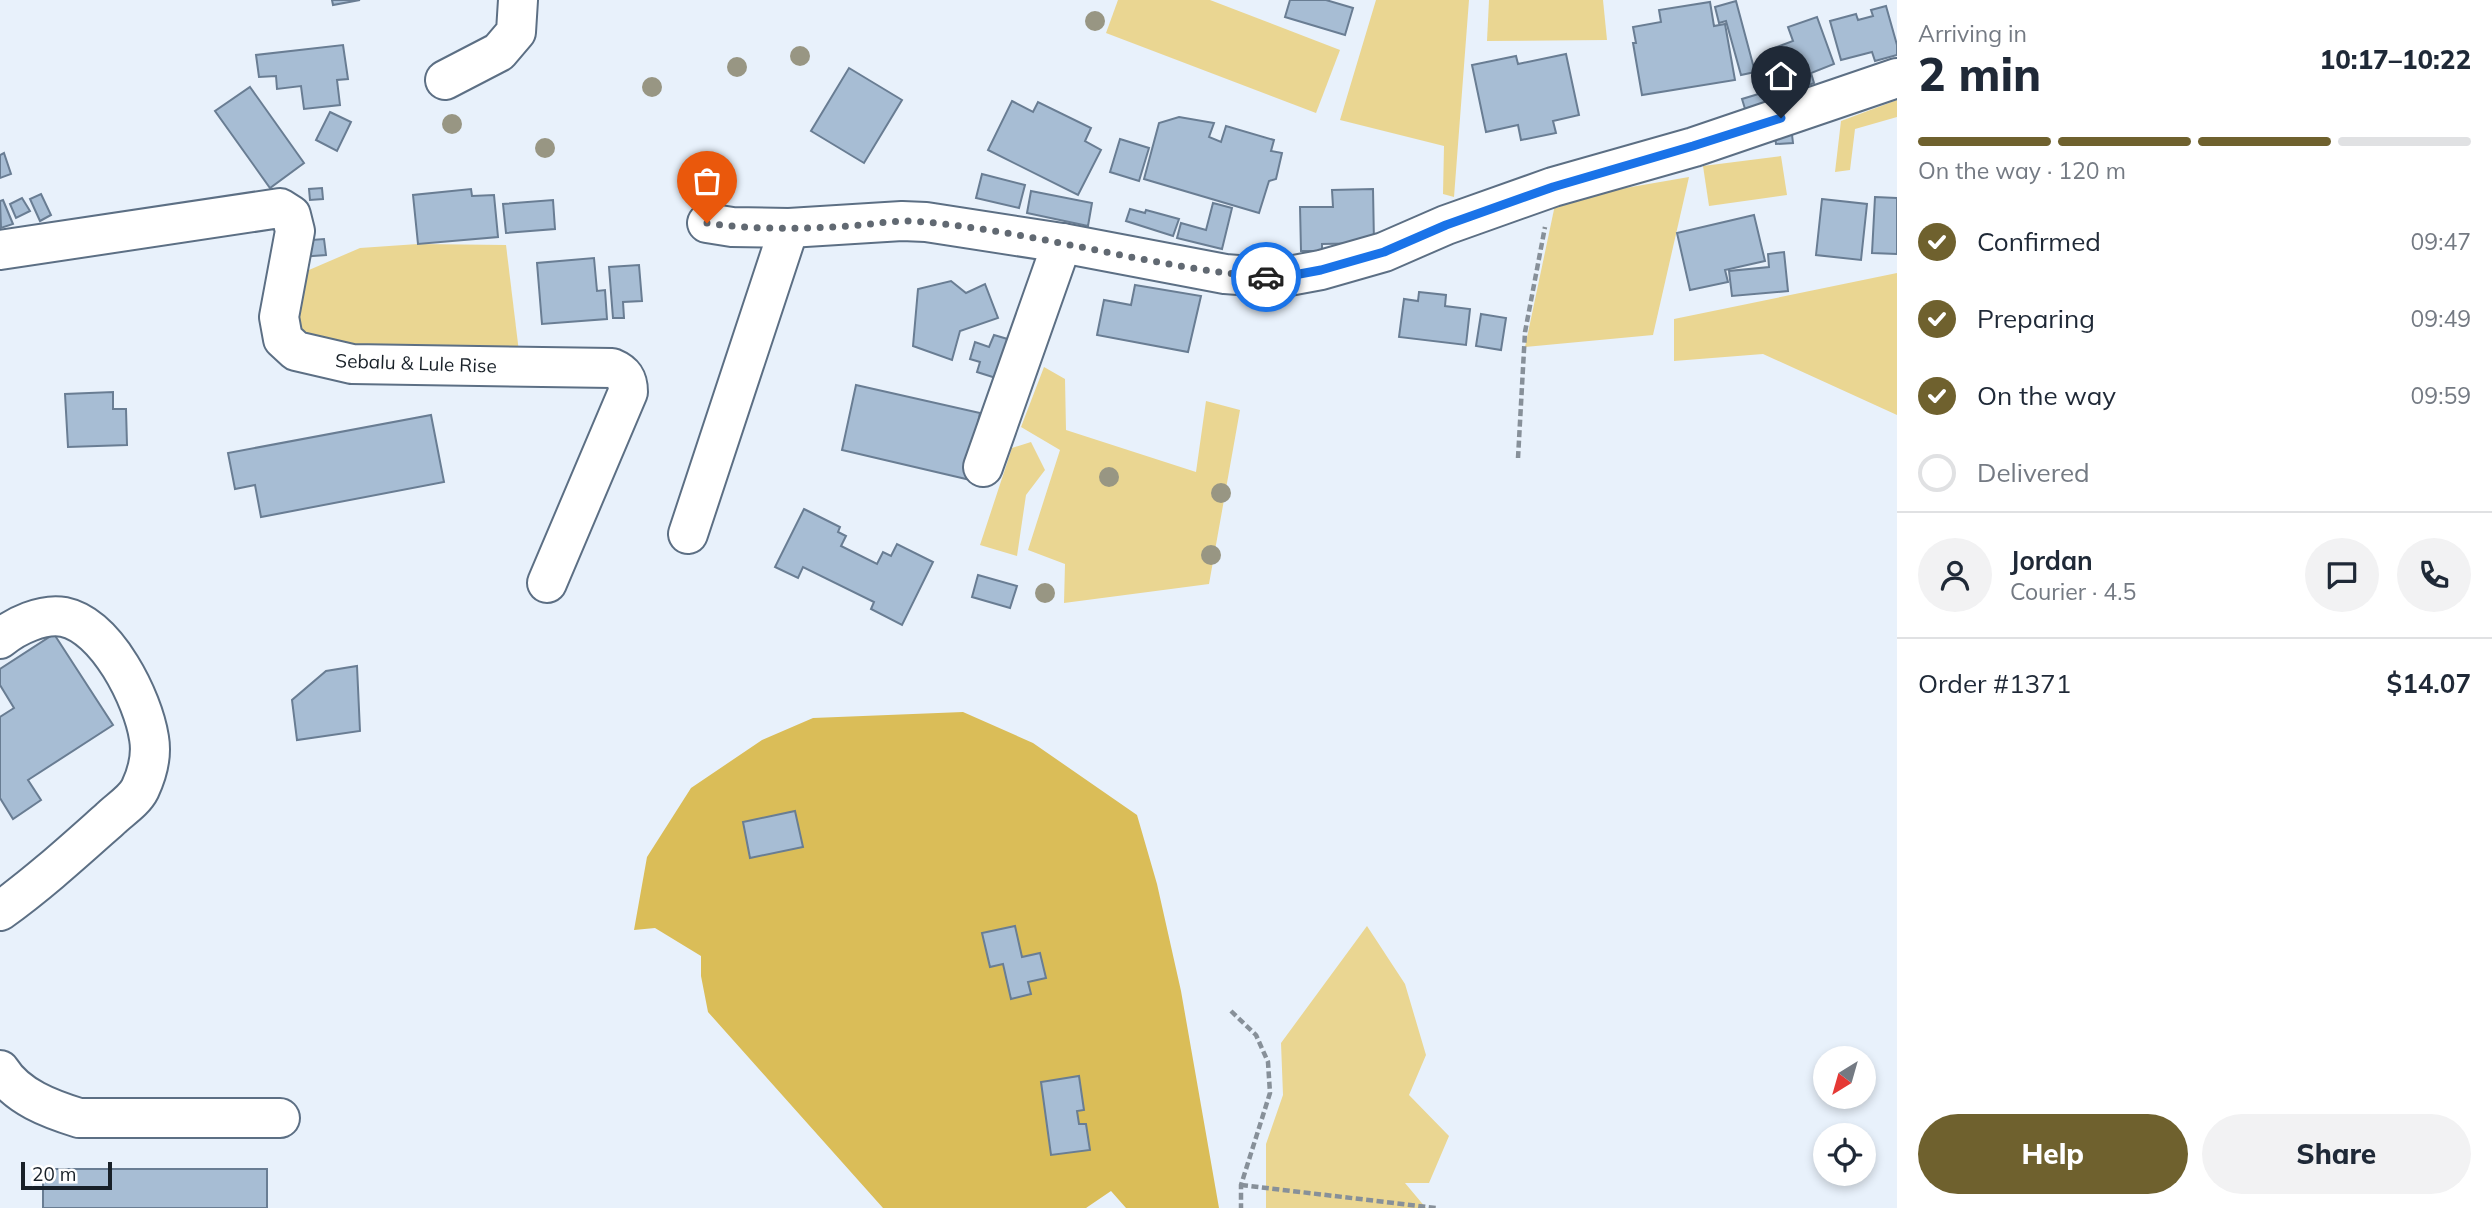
<!DOCTYPE html>
<html lang="en">
<head>
<meta charset="utf-8">
<style>
	body { margin:0; font-family:Mulish,sans-serif; background:#f2f2f3; color:#1f2937; height:100vh; display:flex; flex-direction:column; font-size:26px; white-space:nowrap }
	* { box-sizing:border-box; margin:0 }
	p { font-size:23px; color:#747a83 }
	.icon { flex:none; width:38px; height:38px; fill:none; stroke:currentColor; stroke-width:2; stroke-linecap:round; stroke-linejoin:round }
	.map { position:relative; flex:1; overflow:hidden }
	.sheet { display:flex; flex-direction:column; background:#fff; width:595px }
	.sheet>* { flex:none }
	.needle { width:46px; rotate:217deg }
	.buttons { position:absolute; left:1813px; top:1046px; display:grid; gap:14px }
	.buttons a { display:grid; place-items:center; width:63px; height:63px; border-radius:50%; background:#fff; box-shadow:0 4px 10px #0003; font-size:35px }
	.scale { position:absolute; left:21px; bottom:18px; width:91px; box-sizing:border-box; padding-left:7px; border:4px solid #182028; border-top:0; font-size:19px; line-height:24px; white-space:nowrap; color:#182028; -webkit-text-stroke:5px #fff; paint-order:stroke }
	.pin { position:absolute; display:grid; place-items:center; width:60px; height:60px; color:#fff; margin:-72px -30px; border-radius:50% 50% 50% 0; rotate:-45deg; box-shadow:0 0 7px #0007 }
	.pin .icon { rotate:45deg }
	.courier { position:absolute; display:grid; place-items:center; width:70px; height:70px; margin:-35px; border:5px solid #1a73e8; border-radius:50%; background:#fff; color:#222; box-shadow:0 2px 9px #0007 }
	.overview em { font-style:normal; font-weight:800 }
	.overview div { display:flex; flex-direction:column-reverse }
	.overview { display:flex; align-items:center; justify-content:space-between; height:119px; padding:0 21px }
	h1 { font-size:46px; font-weight:800; line-height:52px }
	.bar { display:grid; grid-template-columns:repeat(4,1fr); gap:10px 7px; align-content:center; height:84px; padding:0 21px }
	.bar i { height:9px; border-radius:5px; background:#e0e1e3 }
	.bar .selected { background:#6f612e }
	.bar p { grid-column:span 4 }
	.line { display:flex; align-items:center; gap:18px; padding:0 21px; border-top:2px solid #e0e1e3 }
	.line div { flex:1 }
	.round { display:grid; place-items:center; flex:none; width:74px; height:74px; border-radius:37px; background:#f2f2f3 }
	ol { padding:0 21px; list-style:none }
	li { display:flex; align-items:center; gap:21px; height:77px }
	li p { margin-inline-start:auto }
	li .icon { padding:7px; border-radius:50%; background:#6f612e; color:#fff; stroke-width:4 }
	li:last-child { color:#747a83 }
	li i { width:38px; height:38px; border:4px solid #e0e1e3; border-radius:50% }
	.primary-button { display:flex; gap:14px; margin-top:auto; padding:14px 21px }
	.primary-button a { flex:1; height:80px; border-radius:42px; background:#6f612e; color:#fff; font-size:28px; font-weight:800; line-height:80px; text-align:center }
	.primary-button a+a { background:#f2f2f3; color:#1f2937 }
	main { display:flex; flex:1; min-height:0 }
	.map>svg:first-child { display:block }
	.green { fill:#ead692 }
	.forest { fill:#dabd58 }
	.building { fill:#a7bdd4; stroke:#697d93; stroke-width:2 }
	.lines { fill:none; stroke-linecap:round; stroke-linejoin:round }
	.minor-casing { stroke:#5c6f84; stroke-width:42 }
	.path { stroke:#879099; stroke-width:4.5; stroke-dasharray:7 3.5; stroke-linecap:butt }
	.minor { stroke:#fff; stroke-width:38 }
	.tree { fill:#989683 }
	.done { stroke:#616972; stroke-width:7; stroke-dasharray:0 12.6 }
	.route { stroke:#1a73e8; stroke-width:9 }
	.labels { text-anchor:middle; dominant-baseline:central; stroke-width:6; stroke-linejoin:round; paint-order:stroke }
	.street-label { font-size:19px; fill:#182028; stroke:#fff }
</style>
</head>
<body>
<main>
<div class="map">
<svg width="1897" height="1208" viewBox="0 0 1897 1208">
	<rect width="100%" height="100%" fill="#e8f1fb"/>
	<g class="green">
		<polygon points="1118,0 1210,0 1340,50 1316,113 1106,33"/>
		<polygon points="1376,0 1469,0 1454,197 1443,194 1444,146 1340,120"/>
		<polygon points="1489,0 1603,0 1607,40 1487,41"/>
		<polygon points="1897,100 1897,117 1855,129 1850,170 1835,172 1841,121"/>
		<polygon points="1781,156 1787,195 1709,206 1703,166"/>
		<polygon points="1689,177 1653,335 1525,347 1556,200"/>
		<polygon points="418,244 506,245 519,352 316,343 298,336 302,273 360,248"/>
		<polygon points="1897,273 1897,415 1763,354 1674,361 1674,319"/>
		<polygon points="1044,367 1065,379 1066,430 1196,472 1206,401 1240,410 1209,584 1064,603 1065,564 1028,550 1060,450 1021,427"/>
		<polygon points="1031,442 1045,470 1026,495 1017,556 980,545 1012,448"/>
		<polygon points="1367,926 1405,984 1426,1055 1409,1095 1449,1136 1429,1183 1405,1183 1426,1208 1266,1208 1266,1144 1283,1095 1281,1043"/>
	</g>
	<polygon class="forest" points="963,712 1033,743 1137,815 1157,884 1181,991 1219,1208 1126,1208 1111,1191 1086,1208 883,1208 708,1012 701,976 701,956 655,928 634,930 647,857 691,788 762,740 813,718"/>
	<g class="building">
		<polygon points="332,0 360,0 333,5"/>
		<polygon points="1290,0 1326,0 1353,8 1345,35 1285,17"/>
		<polygon points="1736,1 1755,72 1741,75 1726,21 1719,23 1715,7"/>
		<polygon points="1710,2 1714,26 1725,24 1735,80 1642,95 1633,43 1636,43 1633,27 1661,22 1659,10"/>
		<polygon points="1886,6 1897,45 1897,55 1875,61 1872,52 1841,60 1830,21 1856,14 1858,20 1873,16 1871,10"/>
		<polygon points="1817,17 1834,64 1811,73 1814,83 1786,94 1769,50 1793,41 1788,27"/>
		<polygon points="343,45 348,79 337,80 340,105 304,109 301,86 277,89 276,76 259,77 256,55"/>
		<polygon points="1566,54 1579,115 1553,121 1556,133 1521,140 1518,125 1486,132 1472,65 1516,56 1518,64"/>
		<polygon points="1769,61 1782,91 1770,97 1757,66"/>
		<polygon points="849,68 902,100 864,163 811,131"/>
		<polygon points="250,87 304,163 270,188 215,111"/>
		<polygon points="1765,92 1769,106 1746,112 1742,99"/>
		<polygon points="1012,101 1033,112 1038,102 1091,128 1085,141 1101,150 1078,195 988,150"/>
		<polygon points="330,112 351,122 337,151 316,140"/>
		<polygon points="1179,117 1214,123 1209,137 1221,142 1226,126 1274,140 1271,151 1282,153 1276,179 1269,181 1259,213 1144,179 1159,123"/>
		<polygon points="1791,126 1793,143 1776,144 1774,128"/>
		<polygon points="1120,139 1149,148 1139,181 1110,172"/>
		<polygon points="4,153 11,174 0,178 0,155"/>
		<polygon points="982,174 1025,185 1019,208 976,198"/>
		<polygon points="322,188 323,199 310,200 309,189"/>
		<polygon points="471,189 472,196 494,195 498,237 418,244 413,195"/>
		<polygon points="1373,189 1374,243 1322,244 1322,251 1301,251 1300,207 1333,207 1332,190"/>
		<polygon points="1031,191 1092,203 1088,226 1027,213"/>
		<polygon points="41,194 51,215 40,221 30,199"/>
		<polygon points="1875,197 1897,198 1897,254 1872,253"/>
		<polygon points="22,198 30,211 16,218 10,204"/>
		<polygon points="1822,199 1867,204 1861,260 1816,255"/>
		<polygon points="3,200 13,224 1,228 0,201"/>
		<polygon points="553,200 555,229 506,233 503,204"/>
		<polygon points="1213,203 1232,208 1222,249 1177,238 1181,223 1206,230"/>
		<polygon points="1130,209 1145,213 1146,210 1179,219 1173,236 1126,221"/>
		<polygon points="1754,215 1765,261 1725,270 1728,282 1690,290 1677,233"/>
		<polygon points="324,239 326,255 300,257 299,241"/>
		<polygon points="1784,252 1788,291 1732,296 1729,271 1769,267 1768,254"/>
		<polygon points="594,258 597,291 605,290 607,319 542,324 537,263"/>
		<polygon points="639,265 642,301 623,302 624,318 613,318 609,267"/>
		<polygon points="951,281 966,293 985,284 998,318 960,331 952,360 913,346 918,289"/>
		<polygon points="1135,285 1201,296 1188,352 1097,335 1104,300 1131,305"/>
		<polygon points="1419,292 1446,295 1445,306 1470,309 1466,345 1399,337 1404,299 1418,301"/>
		<polygon points="1481,314 1506,318 1501,350 1476,346"/>
		<polygon points="994,335 1011,340 999,379 977,372 980,362 970,359 975,342 989,347"/>
		<polygon points="856,385 980,413 966,479 842,450"/>
		<polygon points="113,392 113,409 126,409 127,445 68,447 65,394"/>
		<polygon points="431,415 444,482 261,517 255,485 235,489 228,453"/>
		<polygon points="804,509 840,527 838,532 846,536 841,546 877,564 883,552 891,556 897,544 933,562 902,625 871,609 874,602 803,567 798,578 775,567"/>
		<polygon points="978,575 1017,586 1010,608 972,597"/>
		<polygon points="54,634 113,725 28,780 41,800 13,819 0,798 0,717 14,708 0,685 0,669"/>
		<polygon points="357,666 360,731 297,740 292,700 326,671"/>
		<polygon points="795,811 803,847 750,858 743,822"/>
		<polygon points="1015,926 1022,957 1040,953 1046,978 1028,982 1031,994 1011,999 1003,964 990,967 982,933"/>
		<polygon points="1079,1076 1084,1110 1077,1111 1079,1124 1086,1124 1090,1150 1051,1155 1041,1082"/>
		<rect x="43" y="1169" width="224" height="39"/>
	</g>
	<g class="lines">
		<defs>
			<g id="minor">
				<polyline points="445,80 499,52 516,32 518,0"/>
				<polyline points="707,223 732,227 789,228 902,221 926,222 1062,243 1225,274 1278,278 1321,270 1384,252 1446,225 1553,187 1694,147 1897,78"/>
				<path d="M0 250 280 208 291 215 295 231 279 317 283 339 296 351 352 364 612 368C624 373 628 379 628 392L547 583"/>
				<polyline points="983,467 1062,243"/>
				<polyline points="688,534 789,228"/>
				<path d="M0 639C15 626 43 613 64 617 107 626 143 699 149 738 152 755 147 774 140 789 134 801 119 810 110 819 74 851 39 883 0 911"/>
				<path d="M0 1070C17 1097 50 1109 79 1118H280"/>
			</g>
		</defs>
		<use href="#minor" class="minor-casing"/>
		<g class="path">
			<polyline points="1518,458 1525,332 1545,227"/>
			<polyline points="1231,1011 1256,1035 1268,1062 1270,1093 1241,1185 1241,1208"/>
			<polyline points="1241,1185 1436,1208"/>
		</g>
		<use href="#minor" class="minor"/>
	</g>
	<g class="tree">
		<circle cx="1095" cy="21" r="10"/>
		<circle cx="800" cy="56" r="10"/>
		<circle cx="737" cy="67" r="10"/>
		<circle cx="652" cy="87" r="10"/>
		<circle cx="452" cy="124" r="10"/>
		<circle cx="545" cy="148" r="10"/>
		<circle cx="1109" cy="477" r="10"/>
		<circle cx="1221" cy="493" r="10"/>
		<circle cx="1211" cy="555" r="10"/>
		<circle cx="1045" cy="593" r="10"/>
	</g>
	<g class="lines">
		<path class="done" d="M707 223C754 230 802 229 850 226 875 224 899 219 924 222 1039 232 1151 268 1266 277"/>
		<polyline class="route" points="1266,277 1278,278 1321,270 1384,252 1446,225 1553,187 1693,146 1781,118"/>
	</g>
	<g class="labels">
		<g class="street-label">
			<text transform="translate(416 363) rotate(2)">Sebalu &amp; Lule Rise</text>
		</g>
	</g>
</svg>
<div class="buttons">
<a><svg class="needle" viewBox="-14 -14 28 28"><path d="M0-13l5 13h-10z" fill="#e53935"/><path d="M0 13l5-13h-10z" fill="#747a83"/></svg></a>
<a><svg class="icon" aria-label="locate" viewBox="0 0 24 24"><circle cx="12" cy="12" r="6"/><path d="M12 2v4M12 18v4M2 12h4M18 12h4"/></svg></a>
</div>
<div class="scale">20 m</div>
<div class="pin" style="left:707px;top:223px;background:#ea580c"><svg class="icon" aria-label="bag" viewBox="0 0 24 24"><path d="M5 8h14l-1 12H6zM9 8a3 3 0 0 1 6 0"/></svg></div>
<div class="pin" style="left:1781px;top:118px;background:#1f2937"><svg class="icon" aria-label="home" viewBox="0 0 24 24"><path d="M3 11l9-7 9 7M6 9v11h12V9"/></svg></div>
<div class="courier" style="left:1266px;top:277px"><svg class="icon" aria-label="car" viewBox="0 0 24 24"><path d="M5 17H2v-5l4-1 3-4h7l3 4 3 1v5h-3M9 17h6M6 11h13"/><circle cx="7" cy="17" r="2"/><circle cx="17" cy="17" r="2"/></svg></div>
</div>
<section class="sheet">
<div class="overview"><div><h1>2 min</h1><p>Arriving in</p></div><em>10:17–10:22</em></div>
<div class="bar"><i class="selected"></i><i class="selected"></i><i class="selected"></i><i></i><p>On the way · 120 m</p></div>
<ol>
<li><svg class="icon" aria-label="check" viewBox="0 0 24 24"><path d="M5 12l5 5 9-10"/></svg>Confirmed<p>09:47</p></li>
<li><svg class="icon" aria-label="check" viewBox="0 0 24 24"><path d="M5 12l5 5 9-10"/></svg>Preparing<p>09:49</p></li>
<li><svg class="icon" aria-label="check" viewBox="0 0 24 24"><path d="M5 12l5 5 9-10"/></svg>On the way<p>09:59</p></li>
<li><i></i>Delivered</li>
</ol>
<div class="line" style="height:126px"><a class="round"><svg class="icon" aria-label="person" viewBox="0 0 24 24"><circle cx="12" cy="8" r="4"/><path d="M4 21q1-7 8-7t8 7"/></svg></a><div><b>Jordan</b><p>Courier · 4.5</p></div><a class="round"><svg class="icon" aria-label="chat" viewBox="0 0 24 24"><path d="M4 5h16v11H9l-5 4z"/></svg></a><a class="round"><svg class="icon" aria-label="phone" viewBox="0 0 24 24"><path d="M5 4h4l2 5-3 2q2 4 5 5l2-3 5 2v4C11 20 4 13 5 4z"/></svg></a></div>
<div class="line" style="height:91px"><div>Order #1371</div><b>$14.07</b></div>
<div class="primary-button"><a>Help</a><a>Share</a></div>
</section>
</main>
</body>
</html>
